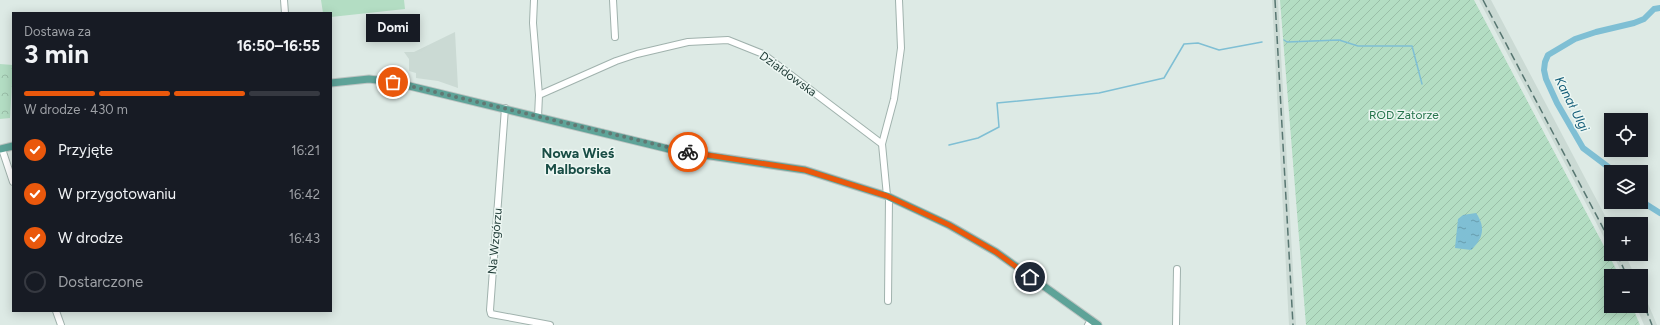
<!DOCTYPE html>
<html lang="pl">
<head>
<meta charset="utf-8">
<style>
	body { margin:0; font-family:Figtree,sans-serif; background:#20242c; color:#f1f3f6; height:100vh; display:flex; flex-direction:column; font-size:15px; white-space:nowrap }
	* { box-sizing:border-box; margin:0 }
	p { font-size:13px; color:#9ea1a6 }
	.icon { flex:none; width:22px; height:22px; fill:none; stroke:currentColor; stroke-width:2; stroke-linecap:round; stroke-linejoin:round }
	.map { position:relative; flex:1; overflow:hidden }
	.sheet { position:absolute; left:12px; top:12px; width:320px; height:300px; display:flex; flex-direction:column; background:#171b24; border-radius:0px; box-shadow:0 2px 10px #0003 }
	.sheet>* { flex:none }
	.controls { position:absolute; left:1604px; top:113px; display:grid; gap:8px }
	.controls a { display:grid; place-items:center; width:44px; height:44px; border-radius:0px; background:#171b24; box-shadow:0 2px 10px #0003; font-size:20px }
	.pin { position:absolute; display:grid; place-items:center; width:34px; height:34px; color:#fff; margin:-17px; border:2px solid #fff; border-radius:50%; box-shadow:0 1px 4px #0007 }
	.courier { position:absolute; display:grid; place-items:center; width:40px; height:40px; margin:-20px; border:3px solid #ea580c; border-radius:50%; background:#fff; color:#222; box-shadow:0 1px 5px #0007 }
	.bubble { position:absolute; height:28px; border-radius:0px; background:#171b24; box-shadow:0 2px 10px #0003; font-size:13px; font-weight:700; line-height:28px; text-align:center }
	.head em { font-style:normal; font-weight:700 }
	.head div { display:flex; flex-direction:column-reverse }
	.head { display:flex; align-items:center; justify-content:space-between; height:68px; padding:0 12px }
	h1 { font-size:26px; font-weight:700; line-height:30px }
	.bar { display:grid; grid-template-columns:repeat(4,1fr); gap:6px 4px; align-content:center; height:48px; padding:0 12px }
	.bar i { height:5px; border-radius:3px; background:#363941 }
	.bar .on { background:#ea580c }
	.bar p { grid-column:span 4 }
	ol { padding:0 12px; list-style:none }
	li { display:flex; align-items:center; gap:12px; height:44px }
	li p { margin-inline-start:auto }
	li .icon { padding:4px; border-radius:50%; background:#ea580c; color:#fff; stroke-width:4 }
	li:last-child { color:#9ea1a6 }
	li i { width:22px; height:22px; border:2px solid #363941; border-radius:50% }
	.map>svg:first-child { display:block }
	.built { fill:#cbdad4 }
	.green { fill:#b3ddc3 }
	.forest { fill:url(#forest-crowns) }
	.garden { fill:url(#garden-furrows) }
	.water { fill:url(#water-ripples) }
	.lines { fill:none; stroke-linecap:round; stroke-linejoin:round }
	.stream { stroke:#7fbfd4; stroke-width:1.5 }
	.canal { stroke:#7fbfd4; stroke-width:6 }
	.minor-casing { stroke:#a0b2ad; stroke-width:8 }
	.major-casing { stroke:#bcc4c2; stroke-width:9 }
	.minor { stroke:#fff; stroke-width:6 }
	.major { stroke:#5ea398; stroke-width:7 }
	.rail { stroke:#577671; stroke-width:1.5; stroke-dasharray:8 4; stroke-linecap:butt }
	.done { stroke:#617873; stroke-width:4; stroke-dasharray:0 7.2 }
	.route { stroke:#ea580c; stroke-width:5 }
	.labels { text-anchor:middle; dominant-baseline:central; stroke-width:3; stroke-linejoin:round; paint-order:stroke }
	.street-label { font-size:12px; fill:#1e3a35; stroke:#edf7f3 }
	.park-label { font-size:12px; fill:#25734b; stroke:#edf7f3 }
	.water-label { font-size:13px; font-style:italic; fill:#155e79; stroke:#edf7f3 }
	.quarter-label { font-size:14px; font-weight:bold; fill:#194d45; stroke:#edf7f3 }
</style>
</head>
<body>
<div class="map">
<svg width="1660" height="325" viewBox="0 0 1660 325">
	<defs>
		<pattern id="forest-crowns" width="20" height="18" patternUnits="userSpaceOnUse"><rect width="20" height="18" fill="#b3ddc3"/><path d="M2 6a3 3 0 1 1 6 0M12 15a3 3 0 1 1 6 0" fill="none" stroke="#9abea8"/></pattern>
		<pattern id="garden-furrows" width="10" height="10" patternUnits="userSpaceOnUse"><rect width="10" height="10" fill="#b3ddc3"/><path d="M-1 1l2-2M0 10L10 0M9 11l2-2" fill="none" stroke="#9abea8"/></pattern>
		<pattern id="water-ripples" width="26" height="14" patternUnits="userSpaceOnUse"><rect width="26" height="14" fill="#7fbfd4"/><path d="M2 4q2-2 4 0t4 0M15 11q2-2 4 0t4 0" fill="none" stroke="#679cad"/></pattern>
	</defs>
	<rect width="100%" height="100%" fill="#ddeae5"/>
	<g class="built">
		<polygon points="1272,0 1278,0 1296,325 1289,325"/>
		<polygon points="1479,0 1491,0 1611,227 1611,251"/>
		<polygon points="455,32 458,88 438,81 416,78 416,73 409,71 409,59 404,52 414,52"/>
		<polygon points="1613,254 1625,254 1635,276 1623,276"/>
		<polygon points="1641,288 1652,313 1657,325 1644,325 1636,306 1641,306"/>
	</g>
	<polygon class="green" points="321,0 404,0 405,9 331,17 331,13 323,13"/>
	<polygon class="forest" points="0,64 13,65 10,118 0,119"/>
	<polygon class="garden" points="1280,0 1474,0 1615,267 1619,276 1611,276 1611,306 1632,306 1640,325 1306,325"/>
	<path class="water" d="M1476 213C1486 227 1483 239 1471 250L1455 248 1458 219 1463 215Z"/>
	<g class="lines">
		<g class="stream">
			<polyline points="1284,40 1287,42 1339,40 1358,46 1412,46 1422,84"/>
			<polyline points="949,145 978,138 999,127 997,103 1099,93 1164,78 1184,44 1198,43 1219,50 1262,42"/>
		</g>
		<g class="canal">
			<polyline points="1615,172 1583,148 1557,103 1546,79 1544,70 1545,62 1548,55 1575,39 1596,32 1634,23 1644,19 1654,9 1660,8"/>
			<polyline points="1641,201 1660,213"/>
		</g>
		<defs>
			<g id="minor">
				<polyline points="284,0 285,13"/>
				<polyline points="534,0 533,23 539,95"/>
				<polyline points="613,0 615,37"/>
				<polyline points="505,108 490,310 491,314 550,325"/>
				<polyline points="538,117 539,95 616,61 637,54 688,42 728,40 763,54 882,144 887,196"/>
				<polyline points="882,144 894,99 901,48 899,0"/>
				<polyline points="2,149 13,182"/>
				<polyline points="888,301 889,197"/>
				<polyline points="56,311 61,325"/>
				<polyline points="1088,325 1091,320"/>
				<polyline points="1176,325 1177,269"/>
			</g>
			<g id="major">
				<polyline points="331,83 369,79 393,82 677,151 805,170 887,196 949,225 996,252 1098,325"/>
				<polyline points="0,149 13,146"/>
			</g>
		</defs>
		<use href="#minor" class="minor-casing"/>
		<use href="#major" class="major-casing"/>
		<use href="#minor" class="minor"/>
		<use href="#major" class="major"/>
		<g class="rail">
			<polyline points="1275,0 1293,325"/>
			<polyline points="1483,0 1611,243"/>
			<polyline points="1617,254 1627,276"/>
			<polyline points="1641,297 1652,325"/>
		</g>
	</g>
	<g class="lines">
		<polyline class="done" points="393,82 688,152"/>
		<polyline class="route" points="688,152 805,170 887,196 949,225 996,252 1030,277"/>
	</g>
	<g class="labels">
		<g class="street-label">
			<text transform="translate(788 74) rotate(36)">Działdowska</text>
			<text transform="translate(495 241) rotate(-85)">Na Wzgórzu</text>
		</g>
		<g class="park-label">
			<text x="1404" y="115">ROD Zatorze</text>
		</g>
		<g class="water-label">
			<text transform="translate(1572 104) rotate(63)">Kanał Ulgi</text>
		</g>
		<g class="quarter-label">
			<text x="578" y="153">Nowa Wieś<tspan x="578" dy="16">Malborska</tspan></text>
		</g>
	</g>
</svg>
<div class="controls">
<a><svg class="icon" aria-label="locate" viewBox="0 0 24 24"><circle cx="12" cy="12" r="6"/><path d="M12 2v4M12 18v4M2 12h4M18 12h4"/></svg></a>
<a><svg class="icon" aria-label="layers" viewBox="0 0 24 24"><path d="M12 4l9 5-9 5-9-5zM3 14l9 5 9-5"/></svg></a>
<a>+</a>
<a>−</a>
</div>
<div class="pin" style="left:393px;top:82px;background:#ea580c"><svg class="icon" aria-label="bag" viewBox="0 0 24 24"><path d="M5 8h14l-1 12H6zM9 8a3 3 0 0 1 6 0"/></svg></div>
<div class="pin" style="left:1030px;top:277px;background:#1f2937"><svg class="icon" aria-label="home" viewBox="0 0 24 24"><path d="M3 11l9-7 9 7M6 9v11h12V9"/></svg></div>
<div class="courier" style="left:688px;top:152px"><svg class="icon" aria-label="bike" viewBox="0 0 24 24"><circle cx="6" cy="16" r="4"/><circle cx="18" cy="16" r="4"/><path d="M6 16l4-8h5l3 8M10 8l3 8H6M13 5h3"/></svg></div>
<div class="bubble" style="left:366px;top:14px;width:54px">Domi</div>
<section class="sheet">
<div class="head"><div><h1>3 min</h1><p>Dostawa za</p></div><em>16:50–16:55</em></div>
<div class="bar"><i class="on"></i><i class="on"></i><i class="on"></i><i></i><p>W drodze · 430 m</p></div>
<ol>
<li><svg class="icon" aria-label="check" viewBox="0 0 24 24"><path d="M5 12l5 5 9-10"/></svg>Przyjęte<p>16:21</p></li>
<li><svg class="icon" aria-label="check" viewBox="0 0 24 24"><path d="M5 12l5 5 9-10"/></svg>W przygotowaniu<p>16:42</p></li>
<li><svg class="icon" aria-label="check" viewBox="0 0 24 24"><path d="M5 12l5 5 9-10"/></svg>W drodze<p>16:43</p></li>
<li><i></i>Dostarczone</li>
</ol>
</section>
</div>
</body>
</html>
